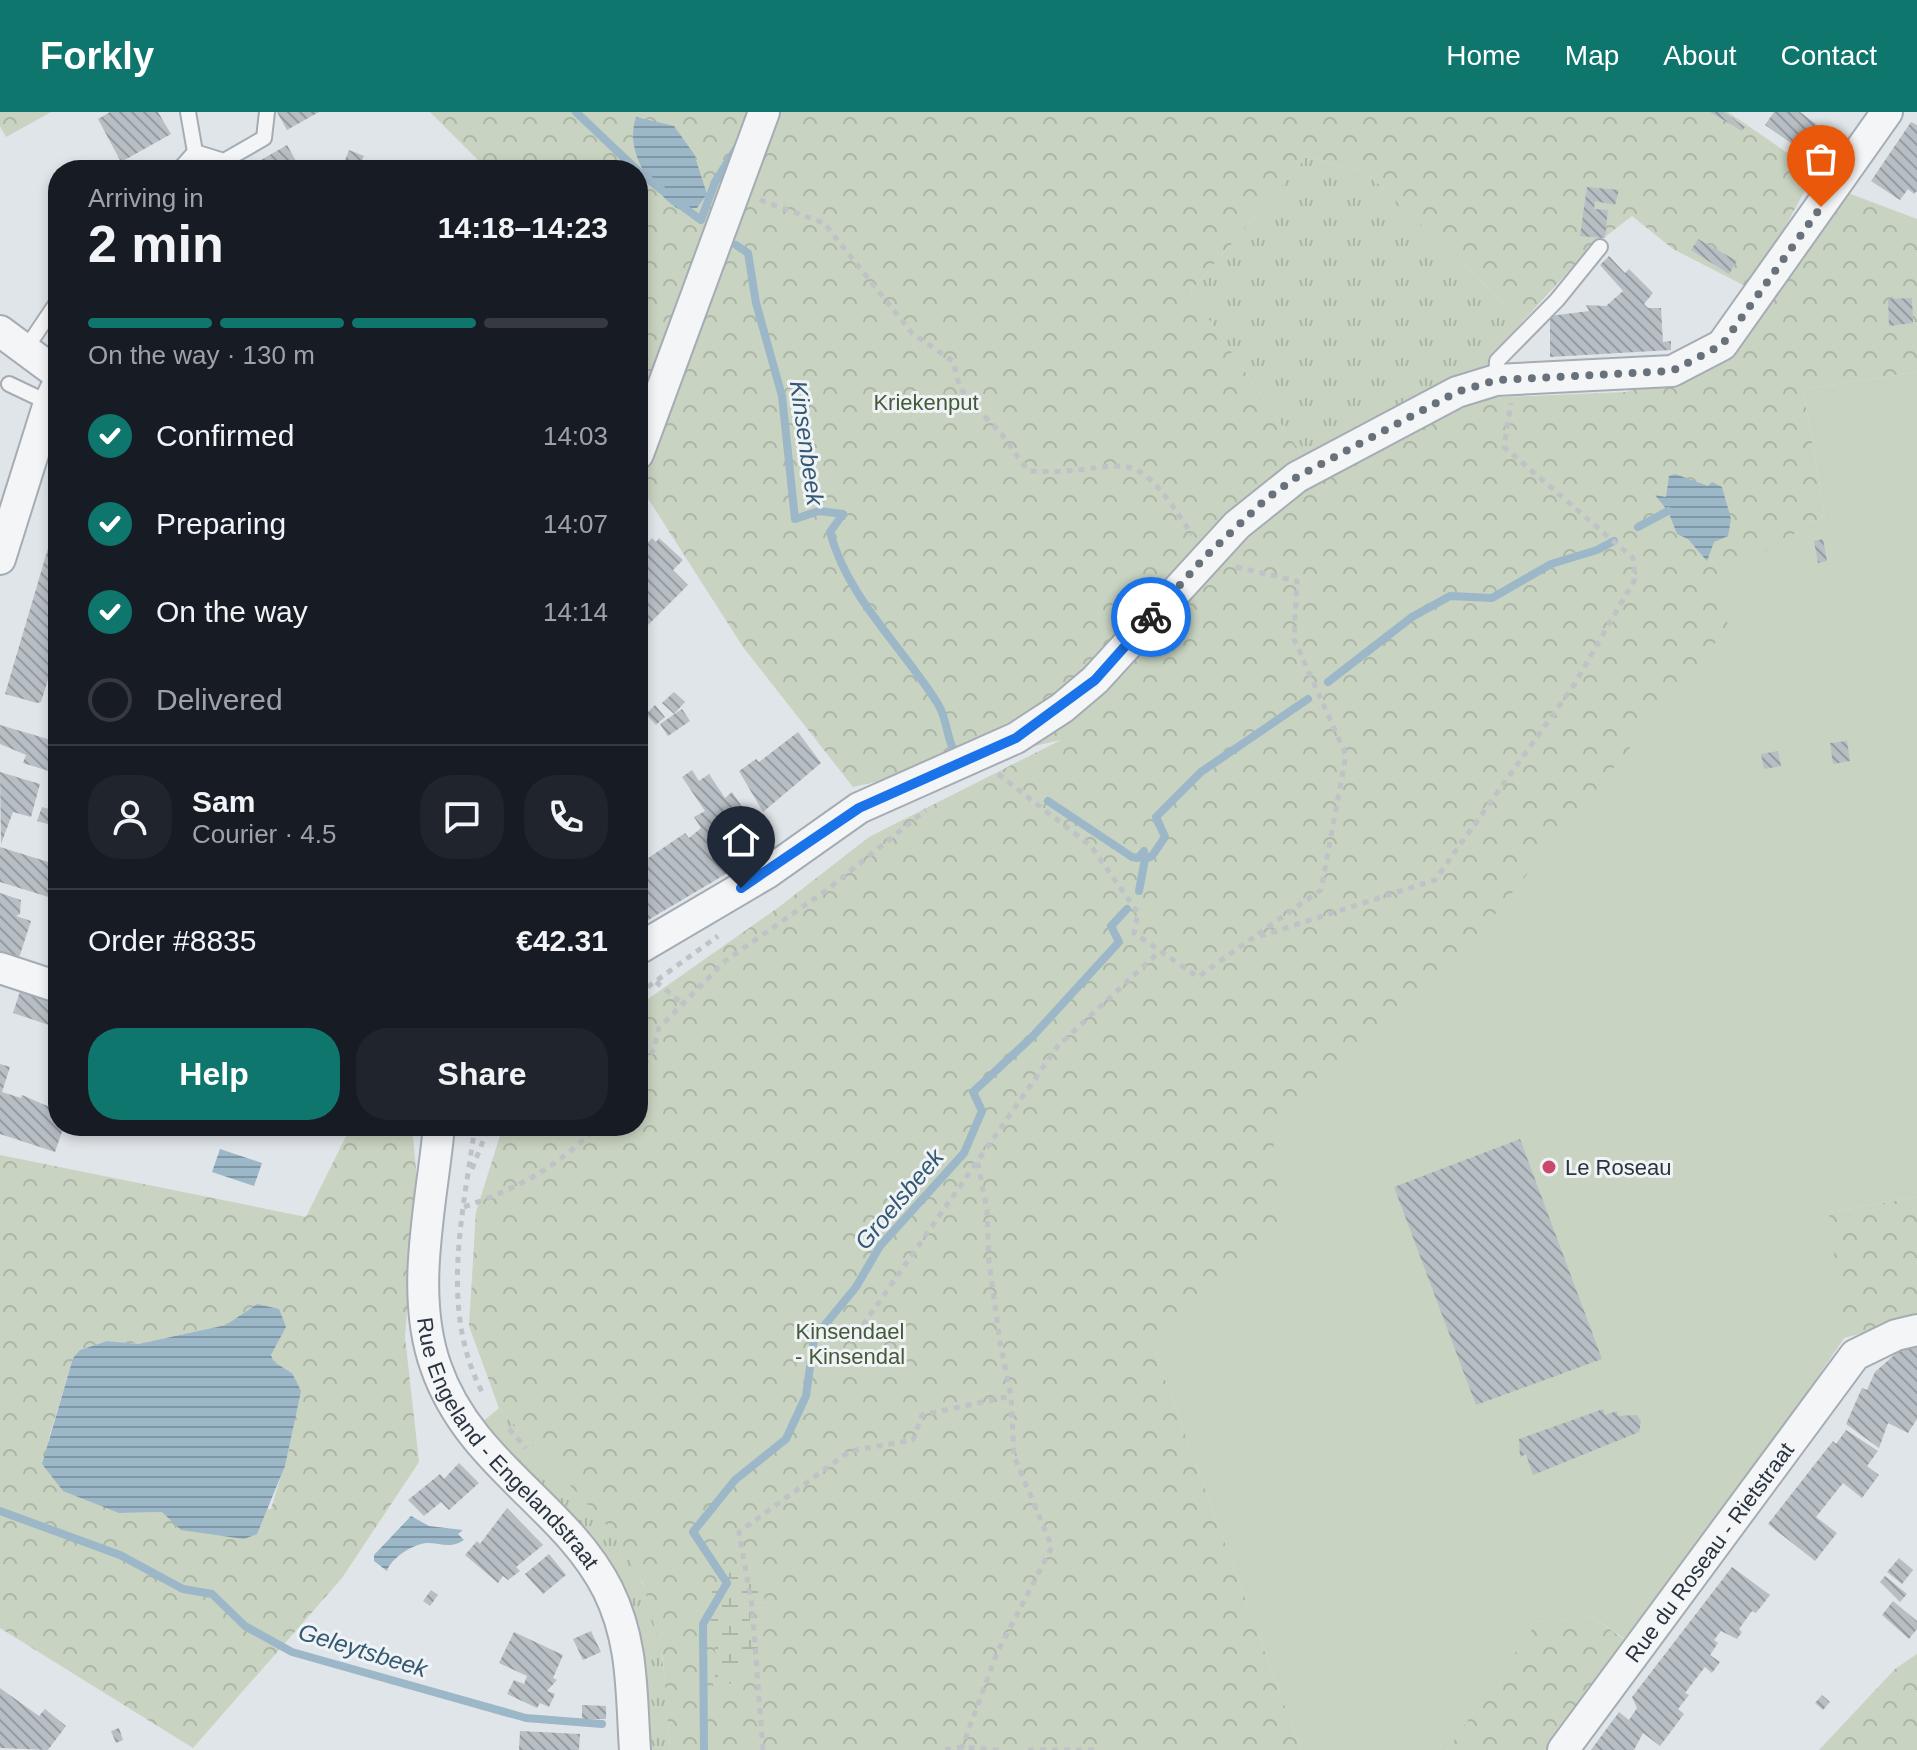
<!DOCTYPE html>
<html lang="en">
<head>
<meta charset="utf-8">
<style>
	body { margin:0; font-family:Helvetica,sans-serif; background:#20242c; color:#f1f3f6; height:100vh; display:flex; flex-direction:column; font-size:30px; white-space:nowrap }
	* { box-sizing:border-box; margin:0 }
	p { font-size:26px; color:#9ea1a6 }
	.icon { flex:none; width:44px; height:44px; fill:none; stroke:currentColor; stroke-width:2; stroke-linecap:round; stroke-linejoin:round }
	.map { position:relative; flex:1; overflow:hidden }
	.sheet { position:absolute; left:48px; top:48px; width:600px; height:976px; display:flex; flex-direction:column; background:#171b24; border-radius:32px; box-shadow:0 4px 12px #0003 }
	.sheet>* { flex:none }
	.pin { position:absolute; display:grid; place-items:center; width:68px; height:68px; color:#fff; margin:-82px -34px; border-radius:50% 50% 50% 0; rotate:-45deg; box-shadow:0 0 8px #0007 }
	.pin .icon { rotate:45deg }
	.courier { position:absolute; display:grid; place-items:center; width:80px; height:80px; margin:-40px; border:6px solid #1a73e8; border-radius:50%; background:#fff; color:#222; box-shadow:0 2px 10px #0007 }
	.headline em { font-style:normal; font-weight:800 }
	.headline div { display:flex; flex-direction:column-reverse }
	.headline { display:flex; align-items:center; justify-content:space-between; height:136px; padding:0 40px }
	h1 { font-size:52px; font-weight:800; line-height:60px }
	.bar { display:grid; grid-template-columns:repeat(4,1fr); gap:12px 8px; align-content:center; height:96px; padding:0 40px }
	.bar i { height:10px; border-radius:6px; background:#363941 }
	.bar .selected { background:#0f766e }
	.bar p { grid-column:span 4 }
	.line { display:flex; align-items:center; gap:20px; padding:0 40px; border-top:2px solid #363941 }
	.line div { flex:1 }
	.round { display:grid; place-items:center; flex:none; width:84px; height:84px; border-radius:32px; background:#20242c }
	ol { padding:0 40px; list-style:none }
	li { display:flex; align-items:center; gap:24px; height:88px }
	li p { margin-inline-start:auto }
	li .icon { padding:8px; border-radius:50%; background:#0f766e; color:#fff; stroke-width:4 }
	li:last-child { color:#9ea1a6 }
	li i { width:44px; height:44px; border:4px solid #363941; border-radius:50% }
	.action { display:flex; gap:16px; margin-top:auto; padding:16px 40px }
	.action a { flex:1; height:92px; border-radius:32px; background:#0f766e; color:#fff; font-size:32px; font-weight:800; line-height:92px; text-align:center }
	.action a+a { background:#20242c; color:#f1f3f6 }
	header { display:flex; align-items:center; gap:48px; box-sizing:border-box; height:112px; padding:0 40px; background:#0f766e; color:#fff }
	header strong { font-size:38px }
	nav { display:flex; gap:44px; margin-inline-start:auto; font-size:28px }
	.map>svg:first-child { display:block }
	.grass { fill:url(#grass-tufts) }
	.forest { fill:url(#forest-crowns); fill-rule:evenodd }
	.wetland { fill:url(#wetland-marsh) }
	.pitch { fill:#c8d3c1 }
	.water { fill:url(#water-rules) }
	.lines { fill:none; stroke-linecap:round; stroke-linejoin:round }
	.stream { stroke:#9cb7c8; stroke-width:8 }
	.building { fill:url(#building-back-hatch) }
	.service-casing { stroke:#a5acb3; stroke-width:18 }
	.minor-casing { stroke:#a5acb3; stroke-width:34 }
	.path { stroke:#bec3c7; stroke-width:5; stroke-dasharray:6 6; stroke-linecap:butt }
	.service { stroke:#f3f5f7; stroke-width:14 }
	.minor { stroke:#f3f5f7; stroke-width:30 }
	.done { stroke:#69727b; stroke-width:8; stroke-dasharray:0 14.4 }
	.route { stroke:#1a73e8; stroke-width:10 }
	.poi-dot { fill:#cb486d; stroke:#f0f3f6; stroke-width:3 }
	.labels { text-anchor:middle; dominant-baseline:central; stroke-width:6; stroke-linejoin:round; paint-order:stroke }
	.park-label { font-size:22px; fill:#435b37; stroke:#f0f3f6 }
	.poi-label { font-size:22px; fill:#293440; stroke:#f0f3f6; text-anchor:start }
	.street-label { font-size:22px; fill:#293440; stroke:#f0f3f6 }
	.water-label { font-size:24px; font-style:italic; fill:#345973; stroke:#f0f3f6 }
</style>
</head>
<body>
<header>
<strong>Forkly</strong>
<nav><a>Home</a><a>Map</a><a>About</a><a>Contact</a></nav>
</header>
<div class="map">
<svg width="1917" height="1638" viewBox="0 0 1917 1638">
	<defs>
		<pattern id="grass-tufts" width="24" height="20" patternUnits="userSpaceOnUse" patternTransform="scale(2)"><rect width="24" height="20" fill="#c8d3c1"/><path d="M3 7l-1-3M5 7V3M7 7l1-3M15 17l-1-3M17 17v-4M19 17l1-3" fill="none" stroke="#acb6a7"/></pattern>
		<pattern id="forest-crowns" width="20" height="18" patternUnits="userSpaceOnUse" patternTransform="scale(2)"><rect width="20" height="18" fill="#c8d3c1"/><path d="M2 6a3 3 0 1 1 6 0M12 15a3 3 0 1 1 6 0" fill="none" stroke="#acb6a7"/></pattern>
		<pattern id="wetland-marsh" width="20" height="14" patternUnits="userSpaceOnUse" patternTransform="scale(2)"><rect width="20" height="14" fill="#c8d3c1"/><path d="M1 5h8M5 5V1M11 12h8M15 12V8" fill="none" stroke="#acb6a7"/></pattern>
		<pattern id="water-rules" width="6" height="5" patternUnits="userSpaceOnUse" patternTransform="scale(2)"><rect width="6" height="5" fill="#9cb7c8"/><path d="M0 2.5h6" fill="none" stroke="#7f96a4"/></pattern>
		<pattern id="building-back-hatch" width="6" height="6" patternUnits="userSpaceOnUse" patternTransform="scale(2)"><rect width="6" height="6" fill="#b7bfc5"/><path d="M-1 5l2 2M0 0l6 6M5-1l2 2" fill="none" stroke="#959ca1"/></pattern>
	</defs>
	<rect width="100%" height="100%" fill="#e0e5e9"/>
	<g class="grass">
		<polygon points="1307,44 1368,62 1523,209 1488,252 1358,313 1303,344 1190,180"/>
		<path d="M499 1296C548 1349 612 1403 642 1470 665 1521 666 1583 670 1638H650C646 1580 646 1515 617 1463 589 1412 522 1354 481 1311Z"/>
	</g>
	<g class="forest">
		<polygon points="0,0 51,0 6,25 0,14"/>
		<polygon points="430,0 1728,0 1815,60 1751,177 1673,137 1632,104 1588,138 1523,209 1368,62 1307,44 1190,180 1303,344 1358,313 1488,252 1480,286 1626,280 1710,250 1782,177 1840,78 1917,107 1917,260 1803,277 1825,403 1810,412 1829,1100 1917,1085 1917,1207 1844,1226 1775,1327 1273,1010 1282,1121 1154,1237 1301,1638 670,1638 663,1547 643,1471 611,1418 499,1296 469,1214 476,1100 503,1014 638,1014 638,894 779,795 869,725 1061,628 853,675 743,535 638,371 638,58 488,58"/>
		<path d="M351 1014H412L417 1069 405 1225 419 1350 342 1466 193 1636 0 1516V1043L306 1105ZM257 1192 286 1215 271 1242 274 1250 292 1261 289 1337 271 1397 119 1401 48 1329 73 1246 80 1238 107 1229 138 1232 227 1213Z"/>
		<polygon points="1592,1505 1631,1532 1545,1638 1447,1638 1536,1510"/>
		<polygon points="1917,1542 1917,1638 1819,1638 1895,1557"/>
	</g>
	<path class="wetland" d="M752 1454 767 1493 752 1494 748 1519 762 1521 765 1543 750 1549 735 1569 712 1581C713 1571 717 1560 716 1550 715 1506 689 1466 752 1454Z"/>
	<polygon class="pitch" points="1917,260 1917,1085 1829,1100 1844,1226 1686,1458 1631,1531 1592,1505 1537,1510 1447,1638 1301,1638 1154,1237 1281,1121 1272,1010 1452,855 1728,515 1721,466 1825,403 1803,277"/>
	<g class="water">
		<path d="M636 5 674 14 694 42 707 82 697 96 678 97 671 92C647 71 625 38 636 5Z"/>
		<polygon points="1675,362 1708,374 1712,370 1722,375 1731,407 1728,424 1714,430 1707,449 1688,427 1677,422 1668,399 1655,383 1666,385 1669,364"/>
		<polygon points="220,1037 262,1051 254,1074 212,1060"/>
		<polygon points="257,1192 279,1197 286,1215 271,1243 274,1250 292,1261 301,1279 285,1354 257,1422 244,1427 181,1418 162,1400 119,1401 63,1379 42,1352 73,1246 80,1238 107,1229 138,1232 226,1213"/>
		<path d="M411 1404 429 1414 463 1418 458 1422 464 1428C450 1437 442 1431 427 1431 413 1432 391 1446 387 1459L374 1449V1443Z"/>
	</g>
	<g class="lines">
		<g class="stream">
			<polyline points="576,0 637,58"/>
			<polyline points="638,59 662,78"/>
			<polyline points="679,92 701,108 715,70 736,37"/>
			<path d="M736 133 748 141 756 191 782 284 795 407 819 399 843 402 830 420C848 487 902 534 938 592 948 608 946 629 957 644"/>
			<polyline points="1638,415 1668,399"/>
			<polyline points="1328,570 1412,505 1450,484 1492,486 1551,452 1597,438 1614,429"/>
			<polyline points="1048,689 1132,745 1138,746 1144,739 1145,747"/>
			<polyline points="1139,779 1145,747 1152,744 1165,725 1156,705 1201,660 1308,587"/>
			<polyline points="0,1399 120,1443 183,1477 212,1482 245,1514 292,1540 526,1606 602,1612"/>
			<polyline points="704,1638 703,1512 727,1471 693,1420 735,1368 786,1327 806,1284 814,1226 856,1175 880,1134 964,1041 982,999 973,980 1032,925 1119,830 1111,814 1127,797"/>
		</g>
	</g>
	<g class="building">
		<polygon points="110,0 158,0 171,22 121,50 98,7"/>
		<polygon points="277,0 319,0 287,18"/>
		<polygon points="1710,0 1724,0 1745,15 1742,19"/>
		<polygon points="1774,0 1800,0 1832,24 1815,48 1765,13"/>
		<polygon points="1911,10 1917,13 1917,79 1914,82 1908,77 1900,88 1871,69"/>
		<polygon points="287,33 301,58 243,58 249,55"/>
		<polygon points="349,38 364,44 359,56 344,51"/>
		<polygon points="58,72 58,95 49,78"/>
		<polygon points="1587,75 1619,78 1615,93 1595,89 1594,97 1608,98 1605,126 1580,124"/>
		<polygon points="1698,127 1737,149 1729,162 1691,138"/>
		<polygon points="1609,144 1625,161 1629,157 1653,181 1644,192 1648,196 1661,196 1663,230 1671,229 1671,238 1550,245 1550,204 1589,199 1586,193 1606,194 1623,179 1600,153"/>
		<polygon points="1912,186 1913,211 1889,214 1888,187"/>
		<polygon points="57,406 58,563 50,561 41,590 37,591 5,582"/>
		<polygon points="652,426 656,430 659,426 683,448 673,458 688,473 641,520 638,518 638,441"/>
		<polygon points="1823,427 1827,449 1818,451 1814,429"/>
		<polygon points="674,580 685,590 674,602 662,591"/>
		<polygon points="655,593 665,605 656,613 646,602"/>
		<polygon points="682,597 690,609 668,624 660,612"/>
		<polygon points="0,613 58,630 52,660 23,651 26,643 0,632"/>
		<polygon points="798,620 821,651 763,700 739,659 756,647 759,650"/>
		<polygon points="1847,629 1850,649 1833,652 1830,631"/>
		<polygon points="1778,639 1781,654 1764,657 1761,642"/>
		<polygon points="692,658 699,669 709,662 725,686 732,680 757,717 754,720 757,724 732,741 729,737 726,739 736,756 638,814 638,753 685,721 689,726 701,716 694,705 705,699 682,665"/>
		<polygon points="0,660 40,672 31,705 13,700 1,732"/>
		<polygon points="42,695 58,700 58,715 37,709"/>
		<polygon points="0,735 58,753 58,788 0,770"/>
		<polygon points="0,781 21,788 20,802 16,804 31,809 18,849 0,843"/>
		<polygon points="21,876 58,888 58,916 13,901"/>
		<polygon points="0,952 10,955 2,980 21,986 22,983 52,996 58,980 58,1014 64,1014 55,1040 0,1022"/>
		<polygon points="1520,1027 1602,1247 1476,1293 1394,1075"/>
		<polygon points="1910,1229 1917,1231 1917,1307 1908,1321 1888,1311 1879,1336 1846,1312 1862,1276 1867,1278 1875,1260"/>
		<polygon points="1603,1297 1605,1303 1617,1299 1618,1304 1637,1303 1641,1309 1639,1320 1533,1363 1526,1342 1520,1345 1519,1327"/>
		<polygon points="1846,1318 1878,1339 1867,1354 1879,1363 1862,1386 1843,1371 1816,1405 1837,1421 1815,1449 1768,1412 1833,1329 1836,1332"/>
		<polygon points="459,1351 479,1371 449,1398 441,1390 424,1404 408,1388 440,1362 444,1367"/>
		<polygon points="507,1396 543,1433 516,1455 520,1459 508,1468 503,1464 498,1471 465,1443 477,1429 480,1432"/>
		<polygon points="549,1442 566,1463 543,1482 525,1462"/>
		<polygon points="1899,1446 1913,1458 1902,1472 1887,1460"/>
		<polygon points="1732,1455 1770,1483 1756,1501 1752,1499 1739,1517 1742,1520 1737,1527 1721,1519 1714,1528 1718,1531 1710,1543 1720,1550 1712,1561 1705,1555 1685,1581 1689,1583 1678,1597 1684,1602 1660,1634 1643,1621 1634,1638 1591,1638 1619,1600 1629,1608 1637,1596 1632,1585"/>
		<polygon points="1885,1464 1907,1482 1900,1490 1880,1470"/>
		<polygon points="431,1478 438,1483 430,1494 423,1489"/>
		<polygon points="1893,1489 1917,1509 1917,1517 1909,1527 1882,1503"/>
		<polygon points="591,1519 601,1540 583,1548 573,1527"/>
		<polygon points="514,1520 563,1543 553,1566 557,1568 547,1579 555,1582 549,1595 540,1591 537,1596 507,1582 514,1568 524,1572 527,1564 499,1551"/>
		<polygon points="378,1542 388,1546 385,1556 374,1553"/>
		<polygon points="0,1576 39,1604 45,1597 66,1614 48,1638 0,1636"/>
		<polygon points="1822,1583 1830,1590 1823,1598 1815,1591"/>
		<polygon points="582,1593 606,1594 606,1607 582,1607"/>
		<polygon points="119,1616 123,1628 116,1631 111,1619"/>
		<polygon points="520,1619 580,1622 579,1638 519,1638"/>
	</g>
	<g class="lines">
		<defs>
			<g id="service">
				<polyline points="188,0 195,40"/>
				<polyline points="195,40 224,49 264,26 267,0"/>
				<polyline points="179,58 195,40"/>
				<polyline points="25,238 58,189"/>
				<polyline points="1496,268 1497,249 1557,188 1600,135"/>
				<polyline points="9,272 49,291"/>
			</g>
			<g id="minor">
				<polyline points="0,219 58,262"/>
				<polyline points="638,342 764,0"/>
				<polyline points="0,447 49,291 58,272"/>
				<polyline points="638,837 767,761 859,696 1016,626 1062,596 1095,568 1237,413 1297,365 1457,280 1496,268 1672,259 1722,233 1887,0"/>
				<polyline points="0,856 58,875"/>
				<path id="s1" d="M439 1014C432 1091 409 1180 436 1255 470 1353 565 1393 608 1478 634 1531 631 1581 635 1638"/>
				<path id="s2" d="M1563 1638 1855 1243 1896 1223 1917 1218"/>
			</g>
		</defs>
		<use href="#service" class="service-casing"/>
		<use href="#minor" class="minor-casing"/>
		<g class="path">
			<path d="M760 88 824 111 912 221 954 250C959 293 983 297 1006 328 1014 339 1020 349 1029 359 1128 365 1126 319 1192 423"/>
			<polyline points="1236,455 1297,469 1294,527 1346,643 1321,778 1255,824"/>
			<polyline points="998,662 1091,734 1138,801 1134,821 1198,865 1251,827 1435,768 1574,573 1635,467 1633,446 1504,335 1511,291"/>
			<polyline points="656,870 681,890"/>
			<polyline points="638,882 718,824"/>
			<polyline points="638,963 654,937 659,916 725,849 828,777 926,698"/>
			<path d="M475 1014C463 1103 439 1196 482 1280"/>
			<polyline points="472,1057 489,1014"/>
			<path d="M464 1095C520 1075 555 1057 598 1014"/>
			<polyline points="856,1223 1058,934 1158,841"/>
			<polyline points="509,1317 526,1336"/>
			<polyline points="763,1638 752,1494 739,1420 850,1339 913,1328 922,1303 1011,1284"/>
			<polyline points="945,1638 962,1635 1000,1638"/>
			<polyline points="961,1638 997,1541 1052,1435 1014,1344 1011,1284 1000,1230 989,1150 987,1098 977,1047"/>
			<polyline points="1028,1638 1095,1638"/>
		</g>
		<use href="#service" class="service"/>
		<use href="#minor" class="minor"/>
	</g>
	<g class="lines">
		<polyline class="done" points="1151,505 1205,445 1266,387 1297,365 1457,280 1496,268 1672,259 1722,233 1821,95"/>
		<polyline class="route" points="741,776 859,696 1016,626 1095,568 1151,505"/>
	</g>
	<circle class="poi-dot" cx="1549" cy="1055" r="8"/>
	<g class="labels">
		<g class="park-label">
			<text x="926" y="290">Kriekenput</text>
			<text x="850" y="1219">Kinsendael<tspan x="850" dy="25">- Kinsendal</tspan></text>
		</g>
		<g class="poi-label">
			<text x="1565" y="1055">Le Roseau</text>
		</g>
		<g class="street-label">
			<text stroke="none"><textPath href="#s1" startOffset="346">Rue Engeland - Engelandstraat</textPath></text>
			<text stroke="none"><textPath href="#s2" startOffset="246">Rue du Roseau - Rietstraat</textPath></text>
		</g>
		<g class="water-label">
			<text transform="translate(807 331) rotate(82)">Kinsenbeek</text>
			<text transform="translate(899 1087) rotate(-50)">Groelsbeek</text>
			<text transform="translate(363 1538) rotate(17)">Geleytsbeek</text>
		</g>
	</g>
</svg>
<div class="pin" style="left:1821px;top:95px;background:#ea580c"><svg class="icon" aria-label="bag" viewBox="0 0 24 24"><path d="M5 8h14l-1 12H6zM9 8a3 3 0 0 1 6 0"/></svg></div>
<div class="pin" style="left:741px;top:776px;background:#1f2937"><svg class="icon" aria-label="home" viewBox="0 0 24 24"><path d="M3 11l9-7 9 7M6 9v11h12V9"/></svg></div>
<div class="courier" style="left:1151px;top:505px"><svg class="icon" aria-label="bike" viewBox="0 0 24 24"><circle cx="6" cy="16" r="4"/><circle cx="18" cy="16" r="4"/><path d="M6 16l4-8h5l3 8M10 8l3 8H6M13 5h3"/></svg></div>
<section class="sheet">
<div class="headline"><div><h1>2 min</h1><p>Arriving in</p></div><em>14:18–14:23</em></div>
<div class="bar"><i class="selected"></i><i class="selected"></i><i class="selected"></i><i></i><p>On the way · 130 m</p></div>
<ol>
<li><svg class="icon" aria-label="check" viewBox="0 0 24 24"><path d="M5 12l5 5 9-10"/></svg>Confirmed<p>14:03</p></li>
<li><svg class="icon" aria-label="check" viewBox="0 0 24 24"><path d="M5 12l5 5 9-10"/></svg>Preparing<p>14:07</p></li>
<li><svg class="icon" aria-label="check" viewBox="0 0 24 24"><path d="M5 12l5 5 9-10"/></svg>On the way<p>14:14</p></li>
<li><i></i>Delivered</li>
</ol>
<div class="line" style="height:144px"><a class="round"><svg class="icon" aria-label="person" viewBox="0 0 24 24"><circle cx="12" cy="8" r="4"/><path d="M4 21q1-7 8-7t8 7"/></svg></a><div><b>Sam</b><p>Courier · 4.5</p></div><a class="round"><svg class="icon" aria-label="chat" viewBox="0 0 24 24"><path d="M4 5h16v11H9l-5 4z"/></svg></a><a class="round"><svg class="icon" aria-label="phone" viewBox="0 0 24 24"><path d="M5 4h4l2 5-3 2q2 4 5 5l2-3 5 2v4C11 20 4 13 5 4z"/></svg></a></div>
<div class="line" style="height:104px"><div>Order #8835</div><b>€42.31</b></div>
<div class="action"><a>Help</a><a>Share</a></div>
</section>
</div>
</body>
</html>
